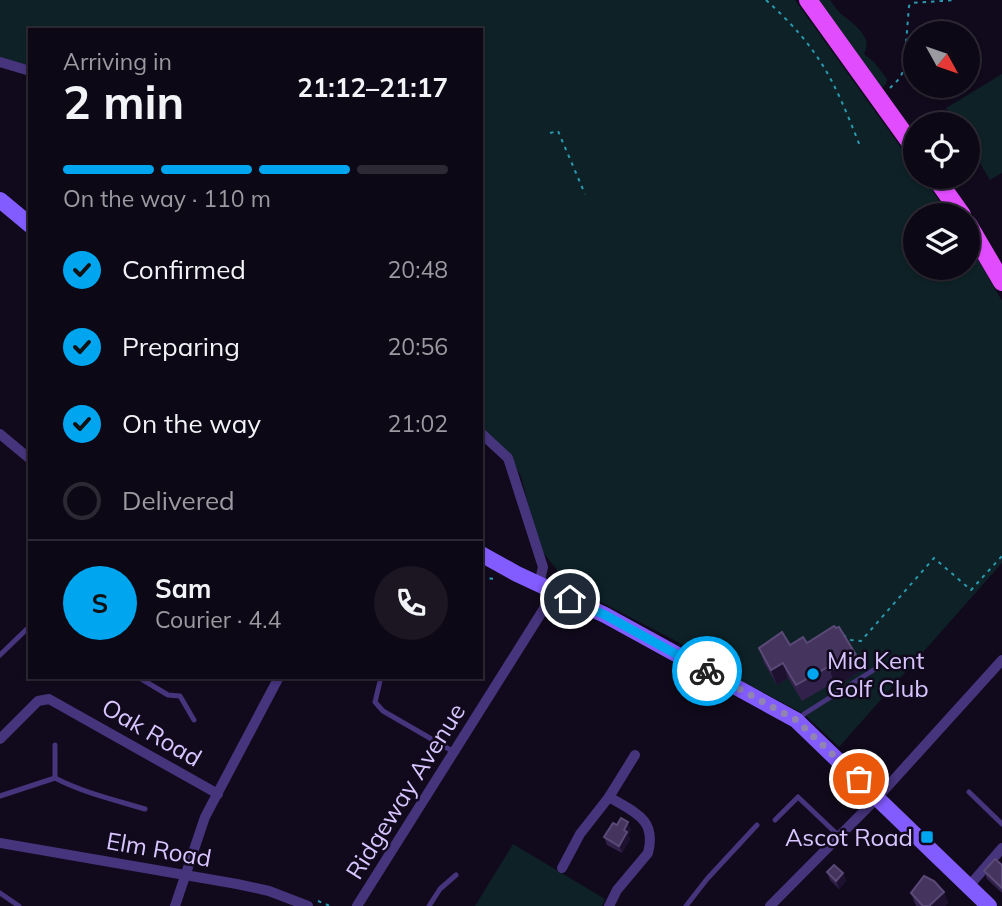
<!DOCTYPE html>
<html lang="en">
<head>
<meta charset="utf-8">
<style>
	body { margin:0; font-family:Mulish,sans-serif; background:#1b1622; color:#f1f3f6; height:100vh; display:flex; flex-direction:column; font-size:26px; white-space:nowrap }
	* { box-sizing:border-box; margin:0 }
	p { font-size:23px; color:#9a9aa0 }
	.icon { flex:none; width:38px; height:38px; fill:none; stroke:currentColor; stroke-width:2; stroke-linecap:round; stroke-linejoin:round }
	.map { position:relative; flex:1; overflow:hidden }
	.sheet { position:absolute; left:28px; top:28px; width:455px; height:651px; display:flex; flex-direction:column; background:#0d0815; border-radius:0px; box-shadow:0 2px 5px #0004,0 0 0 2px #2d2934 }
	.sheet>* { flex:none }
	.needle { width:46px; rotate:130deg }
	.fabs { position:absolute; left:903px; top:21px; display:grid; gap:14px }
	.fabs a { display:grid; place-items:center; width:77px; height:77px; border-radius:50%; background:#0d0815; box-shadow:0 2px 5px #0004,0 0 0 2px #2d2934; font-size:35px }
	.pin { position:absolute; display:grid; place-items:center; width:60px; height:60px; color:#fff; margin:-30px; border:4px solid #fff; border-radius:50%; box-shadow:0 2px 7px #0007 }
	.courier { position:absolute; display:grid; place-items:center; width:70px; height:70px; margin:-35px; border:5px solid #00a5f0; border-radius:50%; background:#fff; color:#222; box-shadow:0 2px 9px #0007 }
	.summary em { font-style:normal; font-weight:700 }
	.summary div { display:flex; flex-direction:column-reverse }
	.summary { display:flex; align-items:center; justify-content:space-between; height:119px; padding:0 35px }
	h1 { font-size:46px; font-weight:700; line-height:52px }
	.bar { display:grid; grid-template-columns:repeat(4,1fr); gap:10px 7px; align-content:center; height:84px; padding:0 35px }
	.bar i { height:9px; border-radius:5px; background:#2d2934 }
	.bar .active { background:#00a5f0 }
	.bar p { grid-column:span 4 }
	.line { display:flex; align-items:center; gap:18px; padding:0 35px; border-top:2px solid #2d2934 }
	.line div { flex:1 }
	.round { display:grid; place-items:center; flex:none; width:74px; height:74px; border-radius:37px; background:#1b1622 }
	ol { padding:0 35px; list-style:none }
	li { display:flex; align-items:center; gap:21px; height:77px }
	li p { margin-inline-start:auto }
	li .icon { padding:7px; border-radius:50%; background:#00a5f0; color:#111; stroke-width:4 }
	li:last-child { color:#9a9aa0 }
	li i { width:38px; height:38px; border:4px solid #2d2934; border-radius:50% }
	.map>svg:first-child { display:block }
	.green { fill:#0d2126 }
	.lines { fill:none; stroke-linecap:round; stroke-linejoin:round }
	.path { stroke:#299aaf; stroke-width:2; stroke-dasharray:3.5 5; stroke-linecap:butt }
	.lane { stroke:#46347c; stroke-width:5 }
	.street { stroke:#46347c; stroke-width:10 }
	.secondary { stroke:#835cff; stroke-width:16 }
	.primary { stroke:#e24cff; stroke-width:18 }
	.wall { fill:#32224b }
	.shaded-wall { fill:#1e1130 }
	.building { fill:#44345e; stroke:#5b4a77; stroke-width:2 }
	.done { stroke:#9284b0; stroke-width:7; stroke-dasharray:0 12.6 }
	.route { stroke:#00a5f0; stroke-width:9 }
	.poi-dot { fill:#00a5f0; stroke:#110a1c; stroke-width:2.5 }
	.labels { text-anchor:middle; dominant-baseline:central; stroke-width:5; stroke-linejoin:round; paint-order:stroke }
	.poi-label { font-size:24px; fill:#d8c5ff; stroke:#110a1c; text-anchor:start }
	.street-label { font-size:24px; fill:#d8c5ff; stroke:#110a1c }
</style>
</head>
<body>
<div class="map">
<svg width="1002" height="906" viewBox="0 0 1002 906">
	<rect width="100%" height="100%" fill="#110a1c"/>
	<g class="green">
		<polygon points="0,0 795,0 915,167 915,177 922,177 950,215 915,215 915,268 968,268 968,242 1002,301 1002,563 839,747 804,714 725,672 676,641 595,599 564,579 539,547 521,476 507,453 481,429 481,30 30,30 30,67 0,58"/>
		<path d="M817 0H830C834 6 839 13 845 17 856 26 873 38 864 54L874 62 887 79 886 84 881 88Z"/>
		<polygon points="1002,74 1002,173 990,180 968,143 968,124 956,124 946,108"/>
		<polygon points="513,844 605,899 602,906 475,906"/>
	</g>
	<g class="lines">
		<g class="path">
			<path d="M766 0C820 49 834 80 860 146"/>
			<polyline points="890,88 900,78 904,69 909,6 912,3 956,0"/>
			<polyline points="550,133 558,131 585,194"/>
			<polyline points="481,578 497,579"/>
			<polyline points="843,635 851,640 861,641 934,558 971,590 1002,556"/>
			<polyline points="318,901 330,906"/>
		</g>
		<g class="lane">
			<polyline points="0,655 30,626"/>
			<polyline points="138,677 168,695 180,696 194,720"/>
			<polyline points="381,677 375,702 383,711 454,752"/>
			<polyline points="799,720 804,714 875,669"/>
			<polyline points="55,745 55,778"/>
			<polyline points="969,792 1002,824"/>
			<path d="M0 796 55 778C84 793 115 800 145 809"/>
			<polyline points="775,820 798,797 839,836"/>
			<polyline points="0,893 19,906"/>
			<polyline points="429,906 440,889 456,875"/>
			<polyline points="686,906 707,879 757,825"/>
		</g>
		<g class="street">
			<polyline points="0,62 30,71"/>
			<polyline points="481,433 508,458 543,567 539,584"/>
			<polyline points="0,434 30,459"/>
			<polyline points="0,739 38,701 49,699 218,794"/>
			<polyline points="0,843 237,884 269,891 308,906"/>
			<polyline points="562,868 580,834 609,797"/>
			<polyline points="969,886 1002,848"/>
			<polyline points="175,906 205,817 279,677"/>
			<polyline points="357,906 555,591"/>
			<path d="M609 906 617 890 648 853C657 819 634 812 609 797L635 755"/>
			<polyline points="770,906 878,797 1002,660"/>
		</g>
		<g class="secondary">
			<polyline points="0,200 30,225"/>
			<polyline points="481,554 517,574 605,615 796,720 989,906"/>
		</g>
		<g class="primary">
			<polyline points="808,0 915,149"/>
			<polyline points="935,177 962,215"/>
			<polyline points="968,224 1002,282"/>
		</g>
	</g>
	<g class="wall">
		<polygon points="807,643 856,655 862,670 836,687 833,683 802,701 788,678 777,685 764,663 759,648"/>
		<polygon points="617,825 631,830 628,835 630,839 622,853 607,845 604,837"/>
		<polygon points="1002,865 1002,893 987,879 984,871"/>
		<polygon points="827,872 843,873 846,881 839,889 830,880"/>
		<polygon points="944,892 948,903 945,906 916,906 911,893"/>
	</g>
	<g class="shaded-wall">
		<polygon points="856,655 862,670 836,687 830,671"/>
		<polygon points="783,663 788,678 777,685 771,670"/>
		<polygon points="628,822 631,830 628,835 630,839 622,853 619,846 624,830"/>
		<polygon points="843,873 846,881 839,889 836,881"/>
		<polygon points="944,892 948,903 945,906 929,906"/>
	</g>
	<g class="building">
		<polygon points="834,626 836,628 839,627 856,655 830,671 828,667 796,685 783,663 771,670 759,648 782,632 790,645 803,637 807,643"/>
		<polygon points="621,818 628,822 624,830 627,832 619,846 604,837 613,823 617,825"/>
		<polygon points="995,859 1002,865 1002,888 984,871"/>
		<polygon points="834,865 843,873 836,881 827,872"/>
		<polygon points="924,876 934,881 944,892 929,906 923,906 911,893"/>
	</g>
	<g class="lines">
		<polyline class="done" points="707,671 796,720 859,779"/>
		<polyline class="route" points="570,599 605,615 707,671"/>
	</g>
	<g class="poi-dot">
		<circle cx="813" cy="674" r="7"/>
		<rect x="920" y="830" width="14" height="14" rx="3.5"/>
	</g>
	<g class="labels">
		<g class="poi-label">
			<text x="827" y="660">Mid Kent<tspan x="827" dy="28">Golf Club</tspan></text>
			<text x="913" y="837" text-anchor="end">Ascot Road</text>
		</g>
		<g class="street-label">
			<text transform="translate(152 732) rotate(30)">Oak Road</text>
			<text transform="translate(405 791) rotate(-58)">Ridgeway Avenue</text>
			<text transform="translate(159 849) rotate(10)">Elm Road</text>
		</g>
	</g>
</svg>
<div class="fabs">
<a><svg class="needle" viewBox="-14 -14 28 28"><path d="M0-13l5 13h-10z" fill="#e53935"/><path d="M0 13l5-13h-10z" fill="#9a9aa0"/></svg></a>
<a><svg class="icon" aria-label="locate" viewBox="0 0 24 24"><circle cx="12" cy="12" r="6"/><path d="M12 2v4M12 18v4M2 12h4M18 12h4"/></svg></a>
<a><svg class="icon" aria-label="layers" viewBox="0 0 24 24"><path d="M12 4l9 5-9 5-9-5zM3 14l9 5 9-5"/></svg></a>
</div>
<div class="pin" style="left:859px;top:779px;background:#ea580c"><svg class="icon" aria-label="bag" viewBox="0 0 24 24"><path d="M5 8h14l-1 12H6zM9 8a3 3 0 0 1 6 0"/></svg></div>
<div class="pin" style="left:570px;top:599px;background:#1f2937"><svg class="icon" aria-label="home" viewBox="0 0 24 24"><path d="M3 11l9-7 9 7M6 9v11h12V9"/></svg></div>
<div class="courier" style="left:707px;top:671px"><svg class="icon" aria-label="bike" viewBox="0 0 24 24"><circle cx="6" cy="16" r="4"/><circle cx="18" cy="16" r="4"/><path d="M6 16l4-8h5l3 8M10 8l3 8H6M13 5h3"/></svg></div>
<section class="sheet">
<div class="summary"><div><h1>2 min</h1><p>Arriving in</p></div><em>21:12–21:17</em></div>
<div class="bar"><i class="active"></i><i class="active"></i><i class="active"></i><i></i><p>On the way · 110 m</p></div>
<ol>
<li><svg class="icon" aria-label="check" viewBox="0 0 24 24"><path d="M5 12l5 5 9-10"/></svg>Confirmed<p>20:48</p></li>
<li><svg class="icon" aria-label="check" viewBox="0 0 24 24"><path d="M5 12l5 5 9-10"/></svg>Preparing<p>20:56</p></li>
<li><svg class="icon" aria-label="check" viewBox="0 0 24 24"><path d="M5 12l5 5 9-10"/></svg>On the way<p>21:02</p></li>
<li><i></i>Delivered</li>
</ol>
<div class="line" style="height:126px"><b class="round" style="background:#00a5f0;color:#111">S</b><div><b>Sam</b><p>Courier · 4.4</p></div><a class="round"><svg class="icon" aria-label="phone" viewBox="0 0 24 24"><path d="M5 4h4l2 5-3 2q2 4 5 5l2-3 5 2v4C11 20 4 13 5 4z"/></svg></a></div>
</section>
</div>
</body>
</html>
